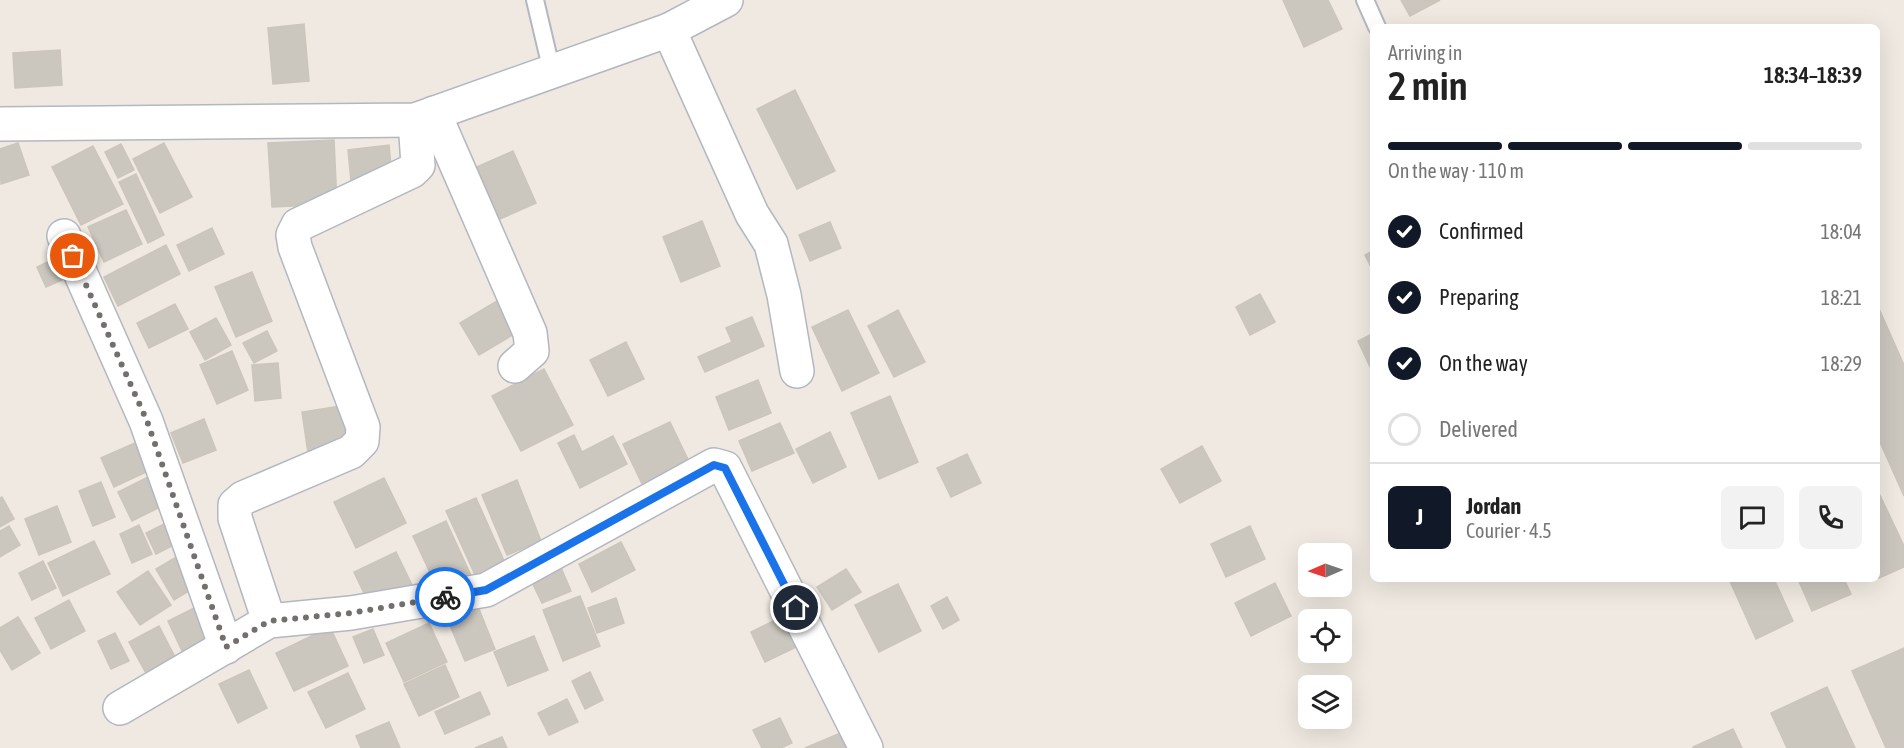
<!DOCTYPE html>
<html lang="en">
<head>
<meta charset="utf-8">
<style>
	body { margin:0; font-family:"Asap Condensed",sans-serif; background:#f2f2f2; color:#222; height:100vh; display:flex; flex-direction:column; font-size:22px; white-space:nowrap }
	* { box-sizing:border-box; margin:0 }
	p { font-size:20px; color:#767676 }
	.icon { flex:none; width:33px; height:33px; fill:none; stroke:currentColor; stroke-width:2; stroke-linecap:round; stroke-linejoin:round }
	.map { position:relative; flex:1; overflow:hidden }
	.panel { position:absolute; left:1370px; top:24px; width:510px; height:558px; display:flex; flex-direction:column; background:#fff; border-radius:9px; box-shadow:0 6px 24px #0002 }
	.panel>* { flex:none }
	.needle { width:39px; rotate:268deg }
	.tools { position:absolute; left:1298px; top:543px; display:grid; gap:12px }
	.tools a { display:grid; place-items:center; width:54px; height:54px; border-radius:9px; background:#fff; box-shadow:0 6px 24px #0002; font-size:30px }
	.pin { position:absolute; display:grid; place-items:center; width:51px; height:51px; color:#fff; margin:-26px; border:3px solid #fff; border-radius:50%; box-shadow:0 2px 6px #0007 }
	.courier { position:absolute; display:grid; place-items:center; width:60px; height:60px; margin:-30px; border:4px solid #1a73e8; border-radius:50%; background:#fff; color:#222; box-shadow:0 2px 8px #0007 }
	.headline em { font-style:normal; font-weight:600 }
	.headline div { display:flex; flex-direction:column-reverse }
	.headline { display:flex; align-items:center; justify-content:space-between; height:102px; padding:0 18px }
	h1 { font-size:39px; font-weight:600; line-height:45px }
	.bar { display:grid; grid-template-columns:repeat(4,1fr); gap:9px 6px; align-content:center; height:72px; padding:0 18px }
	.bar i { height:8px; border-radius:4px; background:#e0e0e0 }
	.bar .selected { background:#111827 }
	.bar p { grid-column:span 4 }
	.line { display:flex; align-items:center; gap:15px; padding:0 18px; border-top:2px solid #e0e0e0 }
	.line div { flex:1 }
	.round { display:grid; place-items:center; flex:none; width:63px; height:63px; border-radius:9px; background:#f2f2f2 }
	ol { padding:0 18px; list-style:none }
	li { display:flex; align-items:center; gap:18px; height:66px }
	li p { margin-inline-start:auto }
	li .icon { padding:6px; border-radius:50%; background:#111827; color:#fff; stroke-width:4 }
	li:last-child { color:#767676 }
	li i { width:33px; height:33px; border:3px solid #e0e0e0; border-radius:50% }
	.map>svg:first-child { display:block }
	.building { fill:#cbc7bf; stroke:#cbc5ba; stroke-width:1.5 }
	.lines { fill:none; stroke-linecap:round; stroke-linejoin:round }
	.service-casing { stroke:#b4b7c1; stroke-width:20 }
	.minor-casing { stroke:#b4b7c1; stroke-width:36 }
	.tertiary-casing { stroke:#b4b7c1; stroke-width:36 }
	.service { stroke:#fff; stroke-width:16 }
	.minor { stroke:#fff; stroke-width:33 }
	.tertiary { stroke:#fff; stroke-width:33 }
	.done { stroke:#726f6d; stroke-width:6; stroke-dasharray:0 10.8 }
	.route { stroke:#1a73e8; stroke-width:8 }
</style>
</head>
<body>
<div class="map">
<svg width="1904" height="748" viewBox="0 0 1904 748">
	<rect width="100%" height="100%" fill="#efe9e1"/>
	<g class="building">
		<polygon points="1283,0 1328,0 1342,29 1304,47"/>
		<polygon points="1401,0 1440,0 1410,16"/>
		<polygon points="304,24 309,81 273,84 268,28"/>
		<polygon points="60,50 62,85 15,88 13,53"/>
		<polygon points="795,90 835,171 797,189 757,109"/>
		<polygon points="334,140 337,204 272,207 268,143"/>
		<polygon points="18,143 29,175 1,184 0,149"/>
		<polygon points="164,143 192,197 160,213 133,159"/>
		<polygon points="121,144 134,170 118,178 105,152"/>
		<polygon points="389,145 392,177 351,181 348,150"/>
		<polygon points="93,146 123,204 81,225 52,167"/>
		<polygon points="513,151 536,203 500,219 477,167"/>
		<polygon points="136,174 164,235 148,243 119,182"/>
		<polygon points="126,210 142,244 104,262 88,227"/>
		<polygon points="702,221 720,266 681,282 663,237"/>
		<polygon points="830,222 841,248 810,261 799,235"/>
		<polygon points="212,228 224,254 189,271 177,245"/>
		<polygon points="166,245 180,274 118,306 104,277"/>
		<polygon points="1372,251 1372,269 1365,255"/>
		<polygon points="64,254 73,275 46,287 37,267"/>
		<polygon points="252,272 272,321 236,337 215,287"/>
		<polygon points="1260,294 1275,322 1250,335 1236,307"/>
		<polygon points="502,298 521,330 479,355 460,323"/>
		<polygon points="1876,302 1904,365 1904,496 1876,433"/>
		<polygon points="175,304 188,329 149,348 137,323"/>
		<polygon points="848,310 879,373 842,391 812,327"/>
		<polygon points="898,310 925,362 894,377 868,326"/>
		<polygon points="752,317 764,346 705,372 698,357 732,342 726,328"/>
		<polygon points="216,318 231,345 205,360 190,332"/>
		<polygon points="267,331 277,351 254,363 243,343"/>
		<polygon points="1372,334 1372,371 1358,341"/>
		<polygon points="626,342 644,379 608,396 590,360"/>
		<polygon points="232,351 248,390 217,404 200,365"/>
		<polygon points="278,363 281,398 255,401 252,365"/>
		<polygon points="544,369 573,425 521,451 492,396"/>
		<polygon points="758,380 771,413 729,430 716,397"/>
		<polygon points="890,396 918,462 879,479 851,413"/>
		<polygon points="346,405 353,446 308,453 302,412"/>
		<polygon points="204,419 216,450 183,463 171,433"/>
		<polygon points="670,422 693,470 646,492 623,444"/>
		<polygon points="780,423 794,453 752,471 739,441"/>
		<polygon points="830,432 846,467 813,483 796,449"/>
		<polygon points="574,435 582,452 613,436 627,464 580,488 558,443"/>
		<polygon points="144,439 157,467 114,487 101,458"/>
		<polygon points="1202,446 1221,481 1180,503 1161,469"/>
		<polygon points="967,454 981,483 951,497 937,468"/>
		<polygon points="158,472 172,501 132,521 118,492"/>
		<polygon points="384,478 406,523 356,548 334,502"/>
		<polygon points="517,480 541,541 507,555 482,495"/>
		<polygon points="101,482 115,517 93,526 79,491"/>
		<polygon points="1876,487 1904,546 1904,567 1879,578 1876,574"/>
		<polygon points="2,497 14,519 0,527 0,498"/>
		<polygon points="476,498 505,563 476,577 446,511"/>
		<polygon points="57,506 71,542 39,555 25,519"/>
		<polygon points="170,521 180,542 156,554 146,533"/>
		<polygon points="446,521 473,580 441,596 413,536"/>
		<polygon points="139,525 152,554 132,563 120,534"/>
		<polygon points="9,526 20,545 0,557 0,531"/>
		<polygon points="1250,526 1265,559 1226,577 1211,544"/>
		<polygon points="94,541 110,574 63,596 48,563"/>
		<polygon points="621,542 635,570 592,592 579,564"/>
		<polygon points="396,552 413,587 371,608 354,572"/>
		<polygon points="183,553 202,583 174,600 156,569"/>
		<polygon points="43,561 56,588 32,600 19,573"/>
		<polygon points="559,563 571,591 542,603 529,576"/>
		<polygon points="846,569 861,592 832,610 817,587"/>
		<polygon points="148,571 171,605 140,625 117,592"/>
		<polygon points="1729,579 1774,579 1793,621 1756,639"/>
		<polygon points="1798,579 1844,579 1851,594 1812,611"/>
		<polygon points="1275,583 1291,616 1251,636 1235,603"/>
		<polygon points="898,584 921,631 879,652 855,605"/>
		<polygon points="580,596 600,646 563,661 543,610"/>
		<polygon points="947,597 959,620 943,629 931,606"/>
		<polygon points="616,598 624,623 597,633 588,608"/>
		<polygon points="69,600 85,631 51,649 35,618"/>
		<polygon points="202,604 218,638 184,655 168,621"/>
		<polygon points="477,604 495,649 465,661 446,616"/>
		<polygon points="794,611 809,641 765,662 751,632"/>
		<polygon points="18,617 40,653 12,670 0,650 0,628"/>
		<polygon points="429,623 447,662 404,682 386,643"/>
		<polygon points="159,626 176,659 147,675 129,642"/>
		<polygon points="330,627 348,666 294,691 276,653"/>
		<polygon points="373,629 384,655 364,663 353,637"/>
		<polygon points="115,633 129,661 111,669 98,641"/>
		<polygon points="534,636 548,670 508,686 494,652"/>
		<polygon points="1904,648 1904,748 1886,748 1852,671"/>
		<polygon points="445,665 459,697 419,716 404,684"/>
		<polygon points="249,670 267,708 238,723 219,684"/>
		<polygon points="590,672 603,700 585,709 572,681"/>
		<polygon points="348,673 365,709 326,728 308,692"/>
		<polygon points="1827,687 1855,748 1787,748 1771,713"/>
		<polygon points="480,692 490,714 445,734 435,712"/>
		<polygon points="567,699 578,722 549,735 538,713"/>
		<polygon points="780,718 792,743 781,748 762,748 753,730"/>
		<polygon points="389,722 400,748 361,748 356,736"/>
		<polygon points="1733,729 1742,748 1694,748 1693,747"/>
		<polygon points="843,732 850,748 805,748"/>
		<polygon points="502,737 507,748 475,748"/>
	</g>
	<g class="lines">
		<defs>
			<g id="service">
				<polyline points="535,0 552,72"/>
				<polyline points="1365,0 1377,27"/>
			</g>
			<g id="minor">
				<polyline points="669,30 752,214 771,244 784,295 797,371"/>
				<polyline points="434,113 530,333 532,351 515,366"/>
				<polyline points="64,236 146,421 226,647"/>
				<polyline points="269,621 235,518 235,505 243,498 351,452 362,441 363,427 295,247 293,235 298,225 412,171 418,165 415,120"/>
				<polyline points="120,708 269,621 351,613 486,590 714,465 725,468 866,748"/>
			</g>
			<polyline id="tertiary" points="0,124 415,120 669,30 726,0"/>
		</defs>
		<use href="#service" class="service-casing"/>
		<use href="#minor" class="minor-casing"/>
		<use href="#tertiary" class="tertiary-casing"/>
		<use href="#service" class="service"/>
		<use href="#minor" class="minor"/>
		<use href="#tertiary" class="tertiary"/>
	</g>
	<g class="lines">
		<polyline class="done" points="73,256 147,421 226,647 269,621 351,613 445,597"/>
		<polyline class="route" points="445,597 486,590 714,465 725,468 796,608"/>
	</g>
</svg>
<div class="tools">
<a><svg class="needle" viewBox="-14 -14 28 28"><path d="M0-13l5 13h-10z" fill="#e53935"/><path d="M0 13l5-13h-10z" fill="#767676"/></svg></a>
<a><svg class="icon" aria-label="locate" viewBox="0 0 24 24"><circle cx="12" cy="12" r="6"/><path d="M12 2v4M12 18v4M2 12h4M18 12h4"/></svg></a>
<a><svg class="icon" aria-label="layers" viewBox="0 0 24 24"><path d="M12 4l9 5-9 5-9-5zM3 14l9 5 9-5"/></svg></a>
</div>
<div class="pin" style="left:73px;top:256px;background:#ea580c"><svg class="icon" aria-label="bag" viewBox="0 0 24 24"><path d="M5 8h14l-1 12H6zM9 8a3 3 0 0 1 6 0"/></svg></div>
<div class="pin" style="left:796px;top:608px;background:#1f2937"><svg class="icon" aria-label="home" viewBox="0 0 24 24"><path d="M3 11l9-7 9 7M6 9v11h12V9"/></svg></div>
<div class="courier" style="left:445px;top:597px"><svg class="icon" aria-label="bike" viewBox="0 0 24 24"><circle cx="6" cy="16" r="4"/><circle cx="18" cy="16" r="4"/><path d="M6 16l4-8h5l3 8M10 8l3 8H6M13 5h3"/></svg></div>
<section class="panel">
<div class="headline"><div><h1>2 min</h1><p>Arriving in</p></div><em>18:34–18:39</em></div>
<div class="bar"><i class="selected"></i><i class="selected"></i><i class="selected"></i><i></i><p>On the way · 110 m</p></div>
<ol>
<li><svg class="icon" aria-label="check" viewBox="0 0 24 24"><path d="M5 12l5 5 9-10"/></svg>Confirmed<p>18:04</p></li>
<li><svg class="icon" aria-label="check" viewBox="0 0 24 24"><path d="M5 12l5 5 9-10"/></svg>Preparing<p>18:21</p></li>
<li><svg class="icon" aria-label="check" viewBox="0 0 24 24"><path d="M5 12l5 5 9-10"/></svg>On the way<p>18:29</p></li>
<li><i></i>Delivered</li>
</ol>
<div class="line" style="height:108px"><b class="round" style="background:#111827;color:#fff">J</b><div><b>Jordan</b><p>Courier · 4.5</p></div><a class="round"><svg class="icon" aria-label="chat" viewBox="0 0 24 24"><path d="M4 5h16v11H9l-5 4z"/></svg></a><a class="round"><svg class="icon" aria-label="phone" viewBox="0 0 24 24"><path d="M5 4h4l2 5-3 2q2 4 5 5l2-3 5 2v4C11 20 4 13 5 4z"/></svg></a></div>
</section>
</div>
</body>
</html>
